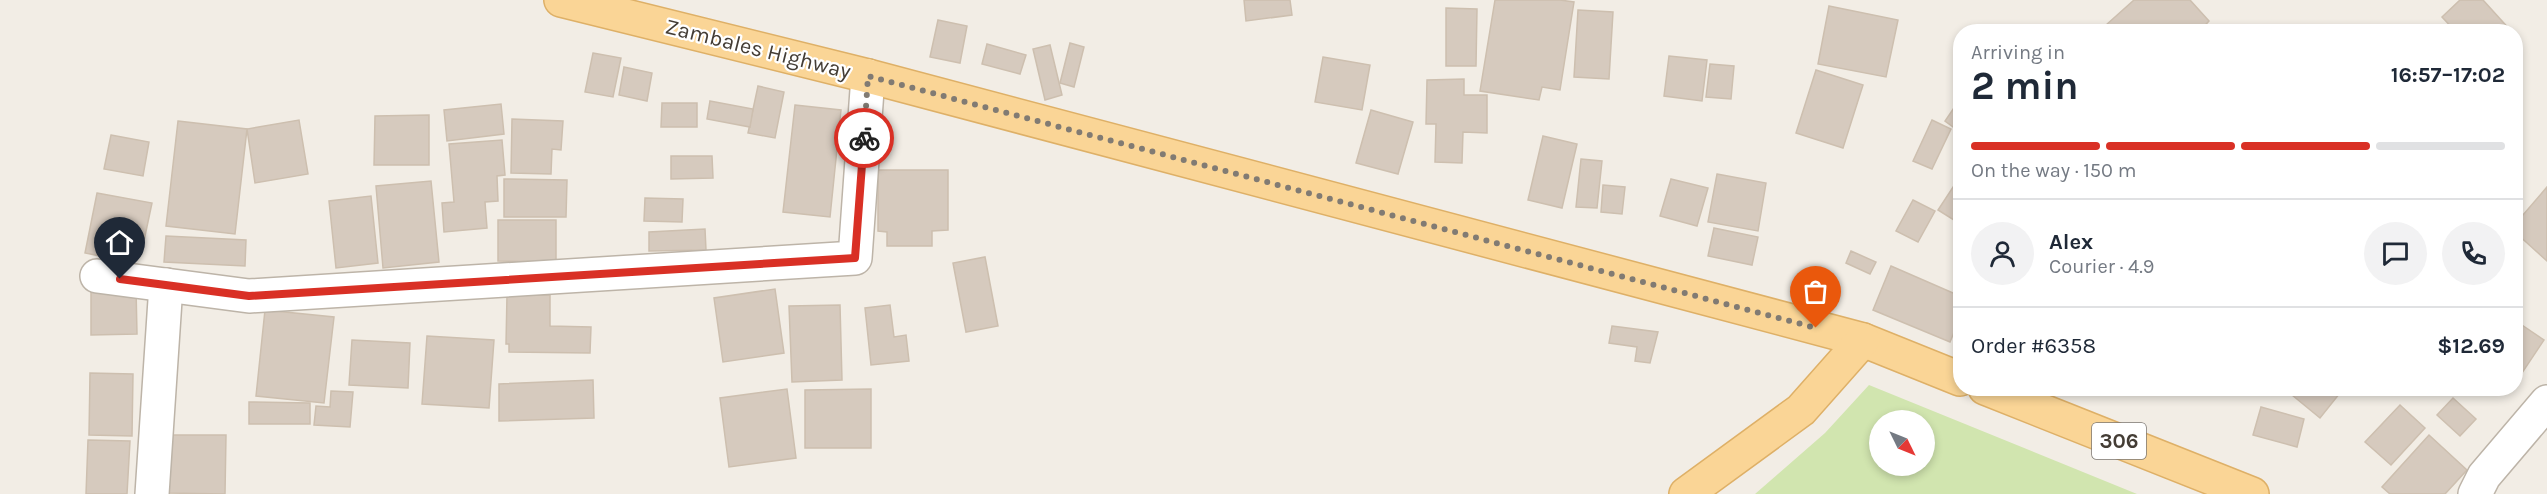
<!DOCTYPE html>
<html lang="en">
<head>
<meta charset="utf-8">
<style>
	body { margin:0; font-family:Karla,sans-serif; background:#f2f2f3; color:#1f2937; height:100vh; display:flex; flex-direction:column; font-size:22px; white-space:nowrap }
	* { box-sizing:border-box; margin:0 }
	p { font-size:20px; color:#747a83 }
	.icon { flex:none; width:33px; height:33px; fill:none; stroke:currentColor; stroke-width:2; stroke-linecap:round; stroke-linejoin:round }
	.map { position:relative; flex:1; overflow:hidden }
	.panel { position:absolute; left:1953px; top:24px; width:570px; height:372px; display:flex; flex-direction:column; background:#fff; border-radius:24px; box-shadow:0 3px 9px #0003 }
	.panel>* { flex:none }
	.needle { width:39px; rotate:133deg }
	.buttons { position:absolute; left:1869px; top:410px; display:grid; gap:12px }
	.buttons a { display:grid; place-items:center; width:66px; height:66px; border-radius:50%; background:#fff; box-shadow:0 3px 9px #0003; font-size:30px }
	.pin { position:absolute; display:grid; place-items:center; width:51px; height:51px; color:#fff; margin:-62px -26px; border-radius:50% 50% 50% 0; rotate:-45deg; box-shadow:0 0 6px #0007 }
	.pin .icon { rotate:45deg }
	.courier { position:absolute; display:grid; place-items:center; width:60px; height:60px; margin:-30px; border:4px solid #d93025; border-radius:50%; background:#fff; color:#222; box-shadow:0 2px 8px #0007 }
	.head em { font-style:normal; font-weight:700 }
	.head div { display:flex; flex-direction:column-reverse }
	.head { display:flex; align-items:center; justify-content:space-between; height:102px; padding:0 18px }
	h1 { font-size:39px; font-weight:700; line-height:45px }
	.bar { display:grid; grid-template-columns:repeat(4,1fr); gap:9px 6px; align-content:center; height:72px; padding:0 18px }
	.bar i { height:8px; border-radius:4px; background:#e0e1e3 }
	.bar .on { background:#d93025 }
	.bar p { grid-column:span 4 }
	.line { display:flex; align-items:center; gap:15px; padding:0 18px; border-top:2px solid #e0e1e3 }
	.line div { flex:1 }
	.round { display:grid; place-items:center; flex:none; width:63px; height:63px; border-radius:32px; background:#f2f2f3 }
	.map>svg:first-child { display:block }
	.green { fill:#d1e5af; fill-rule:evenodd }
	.building { fill:#d6cabe; stroke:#cdbfaf; stroke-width:1.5 }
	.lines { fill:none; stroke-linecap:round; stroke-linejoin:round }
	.minor-casing { stroke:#bdb4a8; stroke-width:36 }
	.major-casing { stroke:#deb067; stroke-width:36 }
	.minor { stroke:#fff; stroke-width:33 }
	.major { stroke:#fad596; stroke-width:33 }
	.done { stroke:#817b73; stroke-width:6; stroke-dasharray:0 10.8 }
	.route { stroke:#d93025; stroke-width:8 }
	.labels { text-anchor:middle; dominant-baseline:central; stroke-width:4.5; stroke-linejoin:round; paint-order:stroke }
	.shield { fill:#fff; stroke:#7c7772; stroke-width:1.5 }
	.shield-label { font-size:21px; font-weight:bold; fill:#443d35 }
	.street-label { font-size:22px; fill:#443d35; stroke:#fff }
</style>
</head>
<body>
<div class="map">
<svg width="2547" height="494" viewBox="0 0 2547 494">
	<rect width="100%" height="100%" fill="#f2ede5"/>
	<path class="green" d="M1869 385 2137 494H1755L1825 433ZM1880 420H1924V465H1880Z"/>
	<g class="building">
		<polygon points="1244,0 1290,0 1292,15 1246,21"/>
		<polygon points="1495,0 1560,0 1574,2 1560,90 1542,87 1539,100 1480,91"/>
		<polygon points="2134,0 2190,0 2209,21 2199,32 2161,32 2156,26 2151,32 2112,32 2106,25"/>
		<polygon points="2460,0 2483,0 2512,32 2456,32 2442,17"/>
		<polygon points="1829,6 1898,20 1886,77 1818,64"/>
		<polygon points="1446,8 1477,9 1476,66 1446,66"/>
		<polygon points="1578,10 1613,12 1609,79 1574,77"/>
		<polygon points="938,20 967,26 960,63 930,57"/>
		<polygon points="1070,43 1084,47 1074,87 1060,83"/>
		<polygon points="987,44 1026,55 1020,74 982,64"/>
		<polygon points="1050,45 1062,95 1045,100 1033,49"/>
		<polygon points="593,53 621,58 613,97 585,92"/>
		<polygon points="1669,56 1707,60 1702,101 1664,96"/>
		<polygon points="1323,57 1370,65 1362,110 1315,102"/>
		<polygon points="1710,64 1734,66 1731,99 1706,97"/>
		<polygon points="624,67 652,73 647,101 619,95"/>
		<polygon points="1816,70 1863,85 1843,148 1796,133"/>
		<polygon points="1464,79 1464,95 1487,95 1487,133 1463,132 1462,163 1435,162 1436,124 1426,124 1427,80"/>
		<polygon points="758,86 784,92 775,138 748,133"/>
		<polygon points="1960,99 1960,132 1945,121"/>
		<polygon points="710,101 753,109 750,127 707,119"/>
		<polygon points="662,103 697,103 697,127 661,127"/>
		<polygon points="501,104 504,134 447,141 444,110"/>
		<polygon points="795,105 841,110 830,217 783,212"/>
		<polygon points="1371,110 1413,122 1398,174 1356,163"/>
		<polygon points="429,115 429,165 374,165 375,116"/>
		<polygon points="512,119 563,121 561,150 552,149 551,174 511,173"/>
		<polygon points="299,120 308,174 255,183 247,129"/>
		<polygon points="1932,120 1951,129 1932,169 1913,161"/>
		<polygon points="178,121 247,129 235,234 166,226"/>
		<polygon points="111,135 149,142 143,176 104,169"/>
		<polygon points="1543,136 1577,144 1562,208 1528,200"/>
		<polygon points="502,140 505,175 497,176 498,201 485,202 487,228 444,232 442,203 454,202 449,144"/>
		<polygon points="671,156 712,156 713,178 671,179"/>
		<polygon points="1581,159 1602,161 1597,208 1576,207"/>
		<polygon points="878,170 948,170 948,230 932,231 932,246 887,246 887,232 878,231"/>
		<polygon points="1717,174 1766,183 1758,231 1708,222"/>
		<polygon points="504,179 567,180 566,217 504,217"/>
		<polygon points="1671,179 1708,188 1697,226 1660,216"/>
		<polygon points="431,181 439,262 383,268 376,186"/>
		<polygon points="1957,181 1960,183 1960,217 1957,222 1938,210"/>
		<polygon points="1603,185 1625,187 1622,214 1601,212"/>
		<polygon points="2547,187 2547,261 2516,233 2516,223"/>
		<polygon points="97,193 152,203 142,250 123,246 120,260 85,253"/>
		<polygon points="371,196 378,263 336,268 329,201"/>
		<polygon points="645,198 683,199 682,222 644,221"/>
		<polygon points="1913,200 1935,211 1918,242 1896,231"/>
		<polygon points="498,220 556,220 556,262 498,261"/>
		<polygon points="1714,228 1758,237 1752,265 1708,256"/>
		<polygon points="705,229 706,250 649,251 649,232"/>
		<polygon points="166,236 246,240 245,266 164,262"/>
		<polygon points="1851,251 1876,262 1870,274 1846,263"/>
		<polygon points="985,257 998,326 966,332 953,263"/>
		<polygon points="1891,266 1960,296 1960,318 1950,342 1873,310"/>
		<polygon points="136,288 137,334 91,335 91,289"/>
		<polygon points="775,289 784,353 723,362 714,298"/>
		<polygon points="507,295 550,295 550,326 591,327 590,353 509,352 509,344 506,344"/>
		<polygon points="840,305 842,380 792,382 789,306"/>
		<polygon points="890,305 894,337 906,335 909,361 871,365 865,308"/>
		<polygon points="265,310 334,317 324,403 256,396"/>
		<polygon points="2516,321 2544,340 2520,376 2516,373"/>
		<polygon points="1612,326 1658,332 1650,363 1635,361 1637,347 1609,343"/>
		<polygon points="427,336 494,340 489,408 422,404"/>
		<polygon points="352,340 410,343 408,388 349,385"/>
		<polygon points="90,373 133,374 132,436 89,435"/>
		<polygon points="593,380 594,418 499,421 499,384"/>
		<polygon points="2287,388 2344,388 2320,418 2286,390"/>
		<polygon points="787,389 796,458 729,467 720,398"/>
		<polygon points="871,389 871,448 805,448 805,390"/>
		<polygon points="331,391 353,392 350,427 314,425 316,406 330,407"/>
		<polygon points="2453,398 2476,419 2460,436 2437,415"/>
		<polygon points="249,402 310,403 310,424 249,424"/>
		<polygon points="2400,405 2425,428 2391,465 2365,442"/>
		<polygon points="2261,407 2304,419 2297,447 2253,435"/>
		<polygon points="168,435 226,435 225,494 167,493"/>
		<polygon points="2429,435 2467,470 2445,494 2390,494 2382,487"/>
		<polygon points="88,440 130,441 127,494 86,494"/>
	</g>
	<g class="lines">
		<defs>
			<g id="minor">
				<polyline points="97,276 249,296 855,258 868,76"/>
				<polyline points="152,494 166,285"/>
				<polyline points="2475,494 2484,476 2547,402"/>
			</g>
			<g id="major">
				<polyline points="561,0 868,76 1863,340 1960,379"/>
				<polyline points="1985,388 2252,494"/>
				<polyline points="1686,494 1801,410 1863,340"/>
			</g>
		</defs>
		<use href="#minor" class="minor-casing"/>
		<use href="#major" class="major-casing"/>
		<use href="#minor" class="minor"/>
		<use href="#major" class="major"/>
	</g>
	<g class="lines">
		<polyline class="done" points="864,138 868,76 1816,328"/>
		<polyline class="route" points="120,279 249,296 855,258 864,138"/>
	</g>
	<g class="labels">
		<rect class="shield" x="2092" y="423" width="54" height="36" rx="4.5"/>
		<g class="shield-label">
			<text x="2119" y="441">306</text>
		</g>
		<g class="street-label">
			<text transform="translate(758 49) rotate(14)">Zambales Highway</text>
		</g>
	</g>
</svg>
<div class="buttons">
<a><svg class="needle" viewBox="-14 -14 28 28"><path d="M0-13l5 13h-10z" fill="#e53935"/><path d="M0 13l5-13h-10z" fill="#747a83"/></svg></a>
</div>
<div class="pin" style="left:1816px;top:328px;background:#ea580c"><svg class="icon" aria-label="bag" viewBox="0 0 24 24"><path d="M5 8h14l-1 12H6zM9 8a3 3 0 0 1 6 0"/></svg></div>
<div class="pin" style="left:120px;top:279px;background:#1f2937"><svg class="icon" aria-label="home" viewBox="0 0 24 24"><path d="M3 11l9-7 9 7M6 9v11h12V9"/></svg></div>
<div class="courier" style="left:864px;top:138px"><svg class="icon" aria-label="bike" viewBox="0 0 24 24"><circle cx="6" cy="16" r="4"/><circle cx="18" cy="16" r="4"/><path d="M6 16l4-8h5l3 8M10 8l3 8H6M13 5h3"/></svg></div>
<section class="panel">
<div class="head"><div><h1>2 min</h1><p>Arriving in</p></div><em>16:57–17:02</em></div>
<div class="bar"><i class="on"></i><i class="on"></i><i class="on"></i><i></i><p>On the way · 150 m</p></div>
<div class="line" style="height:108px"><a class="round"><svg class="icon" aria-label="person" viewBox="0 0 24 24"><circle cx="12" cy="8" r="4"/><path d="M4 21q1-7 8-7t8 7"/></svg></a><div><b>Alex</b><p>Courier · 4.9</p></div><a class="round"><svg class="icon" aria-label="chat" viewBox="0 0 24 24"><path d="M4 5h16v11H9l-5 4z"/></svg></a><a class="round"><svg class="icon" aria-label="phone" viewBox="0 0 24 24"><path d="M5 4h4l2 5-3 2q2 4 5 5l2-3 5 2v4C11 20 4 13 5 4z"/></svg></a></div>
<div class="line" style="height:78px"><div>Order #6358</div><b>$12.69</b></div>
</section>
</div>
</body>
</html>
